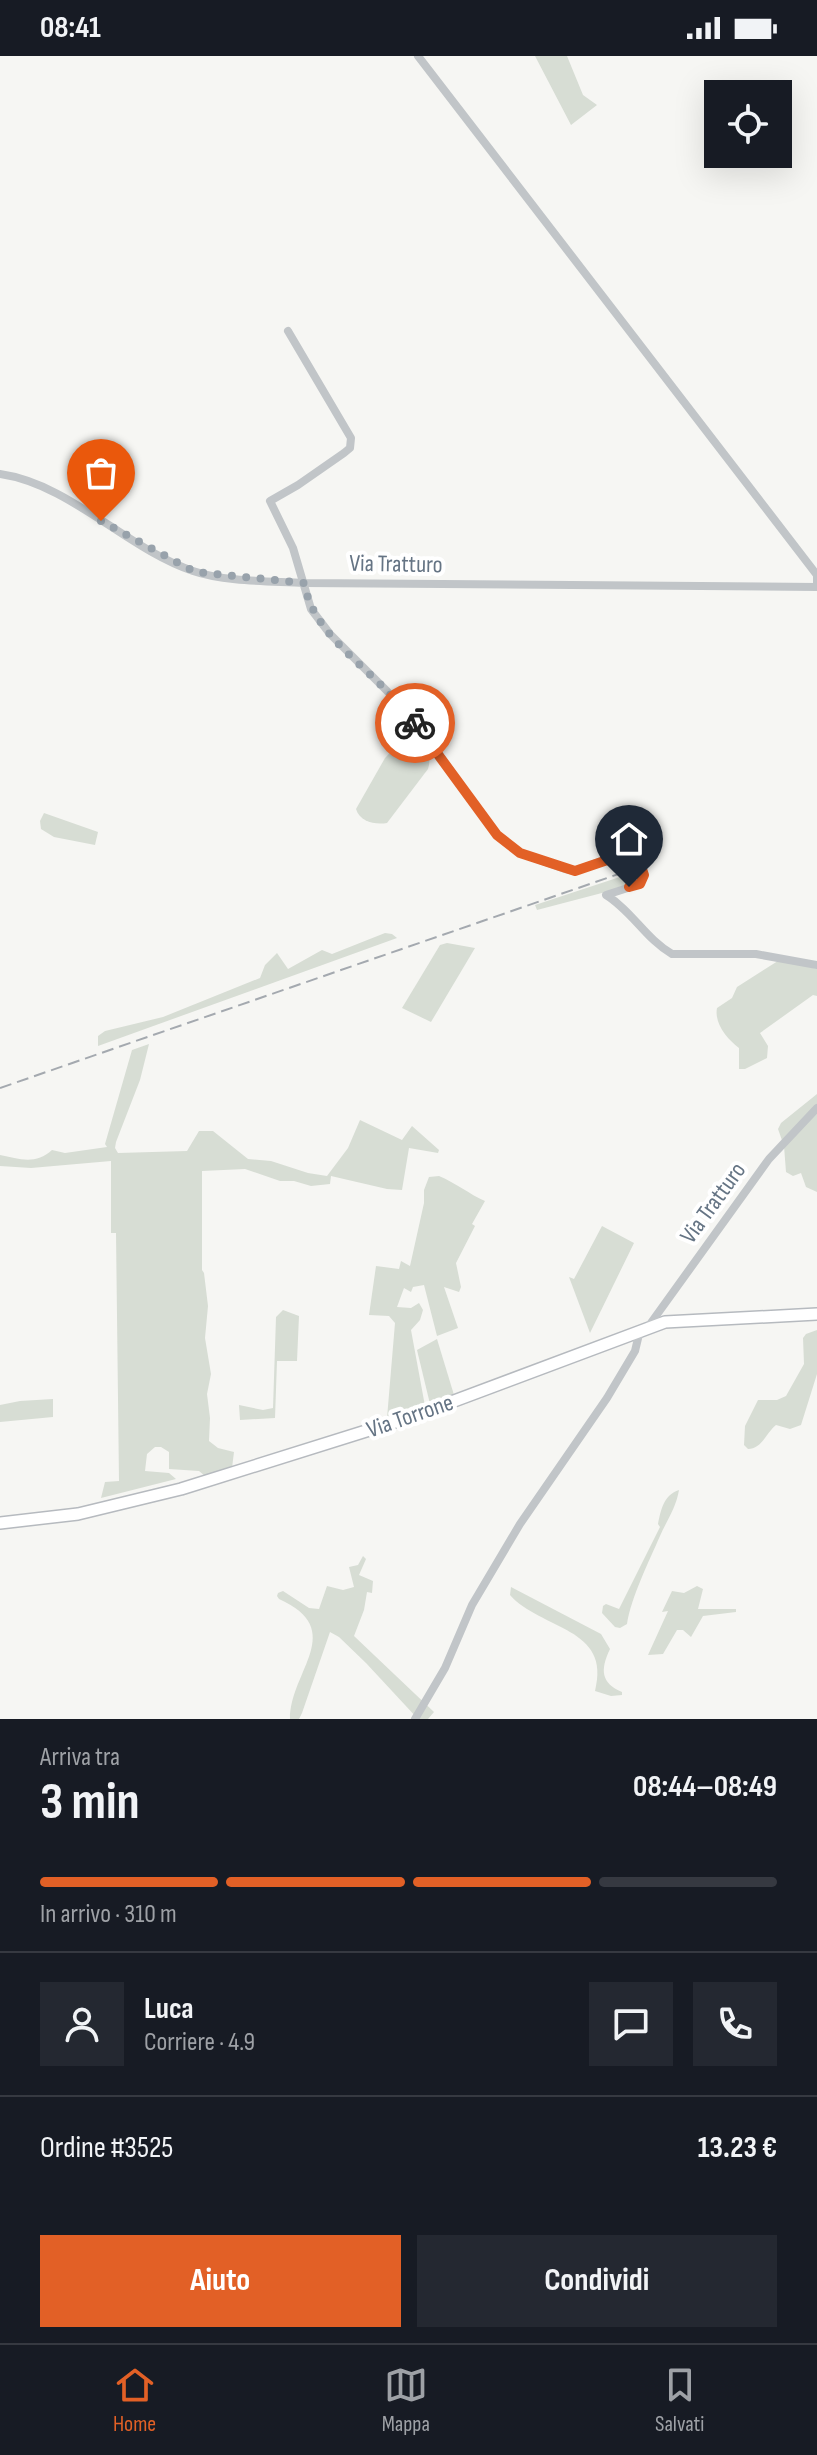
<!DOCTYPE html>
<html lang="it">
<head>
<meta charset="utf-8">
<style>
	body { margin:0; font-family:"Sofia Sans Condensed",sans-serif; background:#242831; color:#f1f3f6; height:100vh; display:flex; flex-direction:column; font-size:30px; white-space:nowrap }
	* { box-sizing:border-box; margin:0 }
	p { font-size:26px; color:#9ea1a6 }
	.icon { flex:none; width:44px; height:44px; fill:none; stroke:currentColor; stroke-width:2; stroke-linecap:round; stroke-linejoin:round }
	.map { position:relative; height:1663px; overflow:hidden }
	.panel { display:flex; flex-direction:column; background:#171b24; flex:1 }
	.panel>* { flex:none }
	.controls { position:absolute; left:704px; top:24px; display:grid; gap:16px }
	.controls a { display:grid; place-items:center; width:88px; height:88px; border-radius:0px; background:#171b24; box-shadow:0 8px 32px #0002; font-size:40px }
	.pin { position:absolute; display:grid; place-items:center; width:68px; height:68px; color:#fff; margin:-82px -34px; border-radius:50% 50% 50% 0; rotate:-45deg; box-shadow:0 0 8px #0007 }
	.pin .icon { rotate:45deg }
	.courier { position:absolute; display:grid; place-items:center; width:80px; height:80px; margin:-40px; border:6px solid #e26026; border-radius:50%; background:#fff; color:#222; box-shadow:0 2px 10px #0007 }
	.head em { font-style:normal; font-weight:700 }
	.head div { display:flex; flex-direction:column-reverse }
	.head { display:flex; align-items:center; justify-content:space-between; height:136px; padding:0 40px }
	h1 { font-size:52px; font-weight:700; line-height:60px }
	.bar { display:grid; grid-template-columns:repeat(4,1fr); gap:12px 8px; align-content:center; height:96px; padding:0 40px }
	.bar i { height:10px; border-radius:6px; background:#363941 }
	.bar .current { background:#e26026 }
	.bar p { grid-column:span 4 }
	.line { display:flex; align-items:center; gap:20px; padding:0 40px; border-top:2px solid #363941 }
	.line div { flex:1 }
	.round { display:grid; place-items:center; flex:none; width:84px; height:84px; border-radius:0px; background:#242831 }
	.action { display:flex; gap:16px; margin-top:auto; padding:16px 40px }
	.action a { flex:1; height:92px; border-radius:0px; background:#e26026; color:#fff; font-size:32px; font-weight:700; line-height:92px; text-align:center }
	.action a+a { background:#242831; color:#f1f3f6 }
	.status { display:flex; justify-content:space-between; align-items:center; height:56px; padding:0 40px; background:#171b24; direction:ltr }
	.status svg { height:22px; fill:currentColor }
	.tab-bar { display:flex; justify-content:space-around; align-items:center; height:112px; border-top:2px solid #363941; background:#171b24; font-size:22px; color:#9ea1a6 }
	.tab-bar a { display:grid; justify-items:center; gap:4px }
	.tab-bar .current { color:#e26026 }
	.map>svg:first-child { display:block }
	.green { fill:#d7ddd4 }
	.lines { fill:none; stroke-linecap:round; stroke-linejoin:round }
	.secondary-casing { stroke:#b6babf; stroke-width:14 }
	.street { stroke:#c1c5c8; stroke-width:8 }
	.secondary { stroke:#fff; stroke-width:11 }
	.rail { stroke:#a4a9af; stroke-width:2; stroke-dasharray:12 6; stroke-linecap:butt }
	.done { stroke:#98a2ab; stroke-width:8; stroke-dasharray:0 14.4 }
	.route { stroke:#e26026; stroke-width:10 }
	.labels { text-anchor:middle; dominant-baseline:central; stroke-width:8; stroke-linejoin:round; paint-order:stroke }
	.street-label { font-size:24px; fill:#657484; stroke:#fff }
</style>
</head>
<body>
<div class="status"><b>08:41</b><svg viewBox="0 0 49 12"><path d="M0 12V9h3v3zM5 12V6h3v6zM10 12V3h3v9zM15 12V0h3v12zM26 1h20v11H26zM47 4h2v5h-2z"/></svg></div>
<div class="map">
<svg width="817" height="1663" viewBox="0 0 817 1663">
	<rect width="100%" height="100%" fill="#f6f6f3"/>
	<g class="green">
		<polygon points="535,0 567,0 583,39 597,49 571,69"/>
		<path d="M410 676C423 684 433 698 428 713L387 767C375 769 360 766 356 753L385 702Z"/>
		<polygon points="44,757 98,776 95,789 54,781 41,773 40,765"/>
		<polygon points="641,814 640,827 537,854 535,849"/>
		<polygon points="385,877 392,878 397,882 98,990 98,980 105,975 163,961 260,922 265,909 277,897 288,913 322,894 332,898"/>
		<polygon points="447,887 475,892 431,966 402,952 440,889"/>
		<path d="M781 903 817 913V940L813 939 760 977 768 990 767 1002 745 1013H739V992C727 983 714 967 717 952L732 942 737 931Z"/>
		<path d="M149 988 140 1024 116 1086 115 1092 118 1097 187 1095 199 1075H213L248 1103 271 1105 308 1117 327 1120 348 1092 360 1064 402 1084 412 1070 439 1094 438 1097 409 1092 402 1134 387 1133 331 1120 330 1128 311 1130 294 1125H280L245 1113 202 1115V1214L204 1217 208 1250 205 1282 211 1318 207 1338 210 1362 209 1385 218 1392 234 1396 232 1412 205 1420 199 1415 169 1413V1396L161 1391H155L147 1398 145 1415 169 1417 176 1423 101 1442 105 1426 119 1425 116 1177H111V1105L31 1112 0 1110V1099C19 1103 36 1109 52 1094L65 1097 107 1091 105 1088 132 994Z"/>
		<polygon points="817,1038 817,1136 806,1131 801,1117 793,1120 786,1116 784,1090 778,1073 781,1067"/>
		<path d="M439 1120C456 1127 469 1138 485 1145L472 1168 475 1170 456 1207 461 1231 459 1236 444 1231 458 1272 437 1280 424 1229 413 1231 411 1236 404 1232 397 1251 411 1252 419 1247 423 1254 420 1264 411 1274 425 1350 387 1362 395 1267 389 1260 369 1259 376 1210 399 1213 401 1205 410 1210 424 1147V1134L429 1121Z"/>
		<polygon points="602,1170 634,1187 590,1277 569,1221 574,1223"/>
		<polygon points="283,1254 299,1260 297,1305 277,1305 275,1362 240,1364 239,1349 263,1354 273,1352 276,1261"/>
		<path d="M817 1274V1318L801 1369 790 1373 776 1369C766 1377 762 1393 748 1393L744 1389 745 1370 758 1344H777L786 1340 804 1308 803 1282 806 1278Z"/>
		<polygon points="437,1283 454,1339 430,1348 417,1294"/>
		<polygon points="53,1343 53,1361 0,1366 0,1349 20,1345"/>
		<path d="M679 1434C676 1452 667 1464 660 1480 649 1505 631 1542 627 1568L620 1572 615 1571 602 1557 603 1550 606 1548 619 1553 660 1471 658 1468C661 1453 664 1439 679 1434Z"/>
		<path d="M363 1500 366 1503 359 1519 373 1525 372 1537 367 1536 364 1554 354 1580 434 1656 428 1663H418L366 1607 339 1581 330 1576 302 1657 299 1663H290C290 1615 348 1574 279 1543L277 1540 278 1537 283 1535 309 1552 319 1553 327 1530 343 1534 354 1531 349 1511 358 1509Z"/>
		<polygon points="697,1530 703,1533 698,1553 736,1553 736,1556 703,1560 691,1581 683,1574 677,1574 663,1598 648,1599 668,1555 662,1556 672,1535 684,1537"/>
		<path d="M511 1531 601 1578 610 1593C600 1614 601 1627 622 1636V1639L611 1640 595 1635C612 1571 541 1574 510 1539Z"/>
	</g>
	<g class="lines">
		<defs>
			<polyline id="secondary" points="0,1467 78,1458 181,1433 414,1360 665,1266 817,1258"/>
		</defs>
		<use href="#secondary" class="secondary-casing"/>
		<g class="street">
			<polyline points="418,0 817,519 817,531"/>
			<path d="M288 275 351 382 350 392 344 397 298 429 270 445 293 492 311 553 330 578 387 635 424 678 497 779 520 797 565 813 575 815 620 798 628 797 638 801 644 819 640 828 606 839C632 855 646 883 672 898H756L817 909"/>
			<path d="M0 418C70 428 127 493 193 515 225 526 270 525 304 527L817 531"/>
			<polyline points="648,1271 769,1103 817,1052"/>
			<polyline points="415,1663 445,1612 472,1549 520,1468 607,1342 635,1295 640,1274"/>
		</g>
		<use href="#secondary" class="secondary"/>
		<polyline class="rail" points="0,1032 636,812"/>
	</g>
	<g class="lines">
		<path class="done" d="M101 465 195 516 304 527C313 574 355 602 386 634 396 645 405 656 415 667"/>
		<polyline class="route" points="415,667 497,779 520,797 575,815 628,797 638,801 644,819 640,828 629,831"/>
	</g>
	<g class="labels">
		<g class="street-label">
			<text transform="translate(396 508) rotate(1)">Via Tratturo</text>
			<text transform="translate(713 1147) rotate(-54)">Via Tratturo</text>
			<text transform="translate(410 1360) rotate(-19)">Via Torrone</text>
		</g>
	</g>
</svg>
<div class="controls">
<a><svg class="icon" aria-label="locate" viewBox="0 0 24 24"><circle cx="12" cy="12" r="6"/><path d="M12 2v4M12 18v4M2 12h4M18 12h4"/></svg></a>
</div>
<div class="pin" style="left:101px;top:465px;background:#ea580c"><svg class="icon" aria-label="bag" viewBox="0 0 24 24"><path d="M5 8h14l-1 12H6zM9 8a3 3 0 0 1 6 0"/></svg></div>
<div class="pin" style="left:629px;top:831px;background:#1f2937"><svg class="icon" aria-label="home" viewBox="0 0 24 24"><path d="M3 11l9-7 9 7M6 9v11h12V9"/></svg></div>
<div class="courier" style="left:415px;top:667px"><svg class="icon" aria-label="bike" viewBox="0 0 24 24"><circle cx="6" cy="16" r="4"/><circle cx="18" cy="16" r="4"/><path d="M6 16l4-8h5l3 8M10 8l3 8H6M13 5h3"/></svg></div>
</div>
<section class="panel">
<div class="head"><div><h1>3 min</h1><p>Arriva tra</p></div><em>08:44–08:49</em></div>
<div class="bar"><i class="current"></i><i class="current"></i><i class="current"></i><i></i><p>In arrivo · 310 m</p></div>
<div class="line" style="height:144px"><a class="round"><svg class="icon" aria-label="person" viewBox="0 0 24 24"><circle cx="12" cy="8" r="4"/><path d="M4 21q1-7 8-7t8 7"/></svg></a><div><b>Luca</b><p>Corriere · 4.9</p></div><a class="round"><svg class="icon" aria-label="chat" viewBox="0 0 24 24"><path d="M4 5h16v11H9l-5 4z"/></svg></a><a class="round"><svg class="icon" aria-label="phone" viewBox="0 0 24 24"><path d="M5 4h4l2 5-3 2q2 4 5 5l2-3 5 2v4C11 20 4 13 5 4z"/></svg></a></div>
<div class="line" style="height:104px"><div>Ordine #3525</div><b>13.23 €</b></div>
<div class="action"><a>Aiuto</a><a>Condividi</a></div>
</section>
<nav class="tab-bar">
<a class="current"><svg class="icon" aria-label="home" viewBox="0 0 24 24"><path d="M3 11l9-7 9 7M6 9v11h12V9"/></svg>Home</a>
<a><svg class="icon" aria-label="map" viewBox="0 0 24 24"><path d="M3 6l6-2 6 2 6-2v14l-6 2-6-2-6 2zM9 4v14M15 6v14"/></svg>Mappa</a>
<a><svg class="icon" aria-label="saved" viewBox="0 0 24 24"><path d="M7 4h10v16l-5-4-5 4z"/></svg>Salvati</a>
</nav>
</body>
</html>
